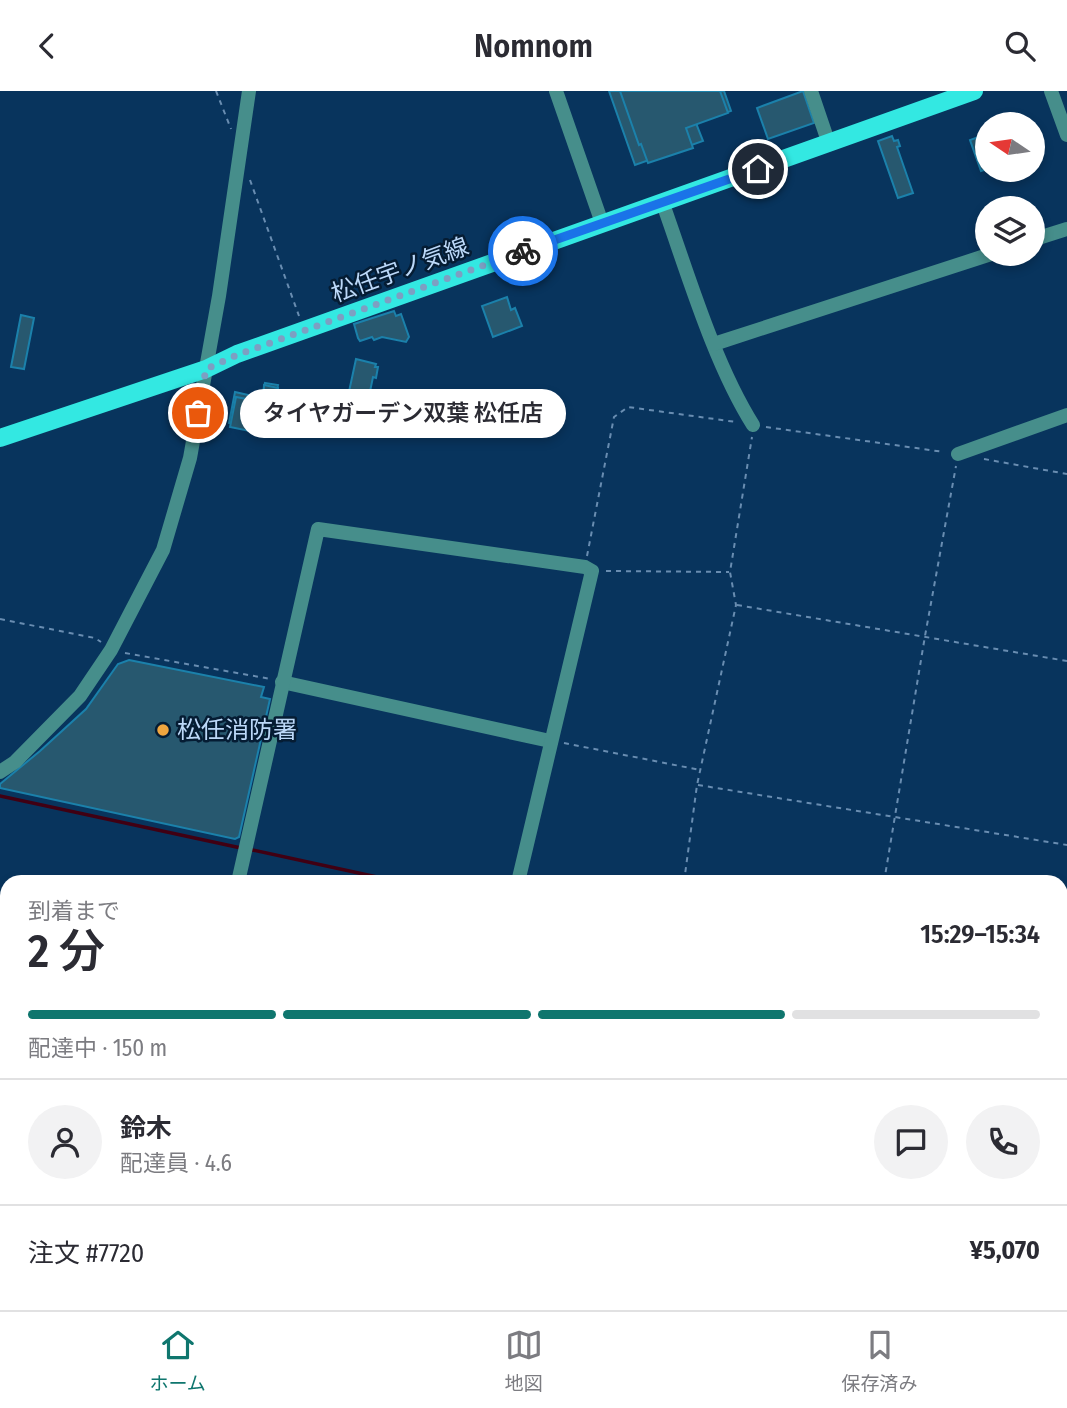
<!DOCTYPE html>
<html lang="ja">
<head>
<meta charset="utf-8">
<style>
	body { margin:0; font-family:"Fira Sans Condensed","Noto Sans JP",sans-serif; background:#f2f2f3; color:#2b2b33; height:100vh; display:flex; flex-direction:column; font-size:26px; white-space:nowrap }
	* { box-sizing:border-box; margin:0 }
	p { font-size:23px; color:#7c7c81 }
	.icon { flex:none; width:38px; height:38px; fill:none; stroke:currentColor; stroke-width:2; stroke-linecap:round; stroke-linejoin:round }
	.map { position:relative; flex:1; overflow:hidden }
	.side { position:absolute; left:0px; top:784px; width:1068px; height:436px; display:flex; flex-direction:column; background:#fff; border-radius:21px 21px 0 0; box-shadow:0 4px 10px #0003 }
	.side>* { flex:none }
	.needle { width:46px; rotate:283deg }
	.buttons { position:absolute; left:975px; top:21px; display:grid; gap:14px }
	.buttons a { display:grid; place-items:center; width:70px; height:70px; border-radius:50%; background:#fff; box-shadow:0 4px 10px #0003; font-size:35px }
	.pin { position:absolute; display:grid; place-items:center; width:60px; height:60px; color:#fff; margin:-30px; border:4px solid #fff; border-radius:50%; box-shadow:0 2px 7px #0007 }
	.courier { position:absolute; display:grid; place-items:center; width:70px; height:70px; margin:-35px; border:5px solid #1a73e8; border-radius:50%; background:#fff; color:#222; box-shadow:0 2px 9px #0007 }
	.bubble { position:absolute; height:49px; border-radius:24px; background:#fff; box-shadow:0 4px 10px #0003; font-size:23px; font-weight:600; line-height:49px; text-align:center }
	.headline em { font-style:normal; font-weight:600 }
	.headline div { display:flex; flex-direction:column-reverse }
	.headline { display:flex; align-items:center; justify-content:space-between; height:119px; padding:0 28px }
	h1 { font-size:46px; font-weight:600; line-height:52px }
	.bar { display:grid; grid-template-columns:repeat(4,1fr); gap:10px 7px; align-content:center; height:84px; padding:0 28px }
	.bar i { height:9px; border-radius:5px; background:#e1e1e2 }
	.bar .active { background:#0f766e }
	.bar p { grid-column:span 4 }
	.line { display:flex; align-items:center; gap:18px; padding:0 28px; border-top:2px solid #e1e1e2 }
	.line div { flex:1 }
	.round { display:grid; place-items:center; flex:none; width:74px; height:74px; border-radius:37px; background:#f2f2f3 }
	header { display:flex; justify-content:space-between; align-items:center; height:91px; padding:0 28px; background:#fff; font-size:32px; font-weight:600 }
	.dock { display:flex; justify-content:space-around; align-items:center; height:98px; border-top:2px solid #e1e1e2; background:#fff; font-size:19px; color:#7c7c81 }
	.dock a { display:grid; justify-items:center; gap:4px }
	.dock .active { color:#0f766e }
	.map>svg:first-child { display:block }
	.lines { fill:none; stroke-linecap:round; stroke-linejoin:round }
	.stream { stroke:#400013; stroke-width:3.5 }
	.building { fill:#27586f; stroke:#1b81ab; stroke-width:2 }
	.path { stroke:#698db1; stroke-width:2; stroke-dasharray:5 5; stroke-linecap:butt }
	.minor { stroke:#468e8b; stroke-width:14 }
	.major { stroke:#33e8e2; stroke-width:18 }
	.done { stroke:#7d9fc2; stroke-width:7; stroke-dasharray:0 12.6 }
	.route { stroke:#1a73e8; stroke-width:9 }
	.poi-dot { fill:#f0a63f; stroke:#051c33; stroke-width:2.5 }
	.labels { text-anchor:middle; dominant-baseline:central; stroke-width:5; stroke-linejoin:round; paint-order:stroke }
	.street-label { font-size:24px; fill:#bcd8f8; stroke:#051c33 }
	.poi-label { font-size:24px; fill:#bcd8f8; stroke:#051c33; text-anchor:start }
</style>
</head>
<body>
<header><svg class="icon" aria-label="back" viewBox="0 0 24 24"><path d="M15 5l-7 7 7 7"/></svg>Nomnom<svg class="icon" aria-label="search" viewBox="0 0 24 24"><circle cx="10" cy="10" r="6"/><path d="M15 15l6 6"/></svg></header>
<div class="map">
<svg width="1067" height="1219" viewBox="0 0 1067 1219">
	<rect width="100%" height="100%" fill="#08345d"/>
	<g class="lines">
		<g class="stream">
			<polyline points="0,705 241,757"/>
			<polyline points="248,758 400,791"/>
		</g>
	</g>
	<g class="building">
		<polygon points="609,0 724,0 731,20 696,32 703,50 635,74"/>
		<polygon points="620,0 720,0 728,22 686,37 693,57 648,72 641,53 639,54"/>
		<polygon points="803,0 814,32 768,48 757,17"/>
		<polygon points="987,43 987,78 981,80 970,49"/>
		<polygon points="892,45 894,50 898,49 900,55 897,56 913,102 898,107 878,50"/>
		<polygon points="507,206 511,219 515,217 522,235 493,246 482,215"/>
		<polygon points="394,220 396,225 401,223 409,246 406,251 382,246 374,249 372,246 360,250 358,247 354,233"/>
		<polygon points="21,224 34,227 24,278 11,276"/>
		<polygon points="356,268 376,273 375,276 378,276 376,287 373,286 362,339 347,336 349,326 344,324 345,317 350,318 352,311 347,310"/>
		<polygon points="265,292 278,294 269,340 229,332 235,301 262,307"/>
		<polygon points="264,294 278,297 269,344 230,336 236,306 263,311"/>
		<polygon points="129,569 264,596 261,606 270,608 239,746 235,748 0,697 0,693 40,660 86,618 118,573"/>
	</g>
	<g class="lines">
		<g class="path">
			<polyline points="216,0 231,38"/>
			<polyline points="250,89 299,225"/>
			<polyline points="766,336 944,361"/>
			<polyline points="984,368 1067,383"/>
			<polyline points="587,465 614,326 628,316 736,331"/>
			<polyline points="606,480 729,481"/>
			<polyline points="737,514 1067,570"/>
			<polyline points="0,528 95,547 101,551"/>
			<polyline points="125,562 271,588"/>
			<polyline points="564,652 700,679"/>
			<polyline points="698,694 1067,754"/>
			<polyline points="684,791 697,694 736,514 730,481 752,346"/>
			<polyline points="884,791 925,545 956,375"/>
			<polyline points="0,1113 7,1115"/>
			<polyline points="1060,1157 1067,1158"/>
			<polyline points="33,1219 34,1213"/>
			<polyline points="621,1219 622,1213"/>
		</g>
		<g class="minor">
			<polyline points="556,0 602,132"/>
			<polyline points="811,0 829,53"/>
			<polyline points="1051,0 1067,44"/>
			<path d="M663 113C688 183 714 272 753 334"/>
			<polyline points="1032,149 1067,138"/>
			<polyline points="714,253 991,163"/>
			<polyline points="958,363 1067,324"/>
			<polyline points="282,591 550,650"/>
			<polyline points="0,681 15,671 80,605 111,559 163,459 190,367 219,205 249,0"/>
			<polyline points="238,791 318,438 585,476 592,480 518,791"/>
			<polyline points="0,896 7,897"/>
			<polyline points="794,1213 814,1216 814,1219"/>
			<polyline points="124,1219 127,1213"/>
			<polyline points="418,1219 420,1213"/>
			<polyline points="725,1219 726,1213"/>
		</g>
		<polyline class="major" points="0,347 206,278 237,263 974,0"/>
	</g>
	<g class="lines">
		<polyline class="done" points="198,322 206,278 237,264 523,160"/>
		<polyline class="route" points="523,160 758,78"/>
	</g>
	<circle class="poi-dot" cx="163" cy="639" r="7"/>
	<g class="labels">
		<g class="street-label">
			<text transform="translate(400 179) rotate(-20)">松任宇ノ気線</text>
		</g>
		<g class="poi-label">
			<text x="177" y="639">松任消防署</text>
		</g>
	</g>
</svg>
<div class="buttons">
<a><svg class="needle" viewBox="-14 -14 28 28"><path d="M0-13l5 13h-10z" fill="#e53935"/><path d="M0 13l5-13h-10z" fill="#7c7c81"/></svg></a>
<a><svg class="icon" aria-label="layers" viewBox="0 0 24 24"><path d="M12 4l9 5-9 5-9-5zM3 14l9 5 9-5"/></svg></a>
</div>
<div class="pin" style="left:198px;top:322px;background:#ea580c"><svg class="icon" aria-label="bag" viewBox="0 0 24 24"><path d="M5 8h14l-1 12H6zM9 8a3 3 0 0 1 6 0"/></svg></div>
<div class="pin" style="left:758px;top:78px;background:#1f2937"><svg class="icon" aria-label="home" viewBox="0 0 24 24"><path d="M3 11l9-7 9 7M6 9v11h12V9"/></svg></div>
<div class="courier" style="left:523px;top:160px"><svg class="icon" aria-label="bike" viewBox="0 0 24 24"><circle cx="6" cy="16" r="4"/><circle cx="18" cy="16" r="4"/><path d="M6 16l4-8h5l3 8M10 8l3 8H6M13 5h3"/></svg></div>
<div class="bubble" style="left:240px;top:298px;width:326px">タイヤガーデン双葉 松任店</div>
<section class="side">
<div class="headline"><div><h1>2 分</h1><p>到着まで</p></div><em>15:29–15:34</em></div>
<div class="bar"><i class="active"></i><i class="active"></i><i class="active"></i><i></i><p>配達中 · 150 m</p></div>
<div class="line" style="height:126px"><a class="round"><svg class="icon" aria-label="person" viewBox="0 0 24 24"><circle cx="12" cy="8" r="4"/><path d="M4 21q1-7 8-7t8 7"/></svg></a><div><b>鈴木</b><p>配達員 · 4.6</p></div><a class="round"><svg class="icon" aria-label="chat" viewBox="0 0 24 24"><path d="M4 5h16v11H9l-5 4z"/></svg></a><a class="round"><svg class="icon" aria-label="phone" viewBox="0 0 24 24"><path d="M5 4h4l2 5-3 2q2 4 5 5l2-3 5 2v4C11 20 4 13 5 4z"/></svg></a></div>
<div class="line" style="height:91px"><div>注文 #7720</div><b>¥5,070</b></div>
</section>
</div>
<nav class="dock">
<a class="active"><svg class="icon" aria-label="home" viewBox="0 0 24 24"><path d="M3 11l9-7 9 7M6 9v11h12V9"/></svg>ホーム</a>
<a><svg class="icon" aria-label="map" viewBox="0 0 24 24"><path d="M3 6l6-2 6 2 6-2v14l-6 2-6-2-6 2zM9 4v14M15 6v14"/></svg>地図</a>
<a><svg class="icon" aria-label="saved" viewBox="0 0 24 24"><path d="M7 4h10v16l-5-4-5 4z"/></svg>保存済み</a>
</nav>
</body>
</html>
